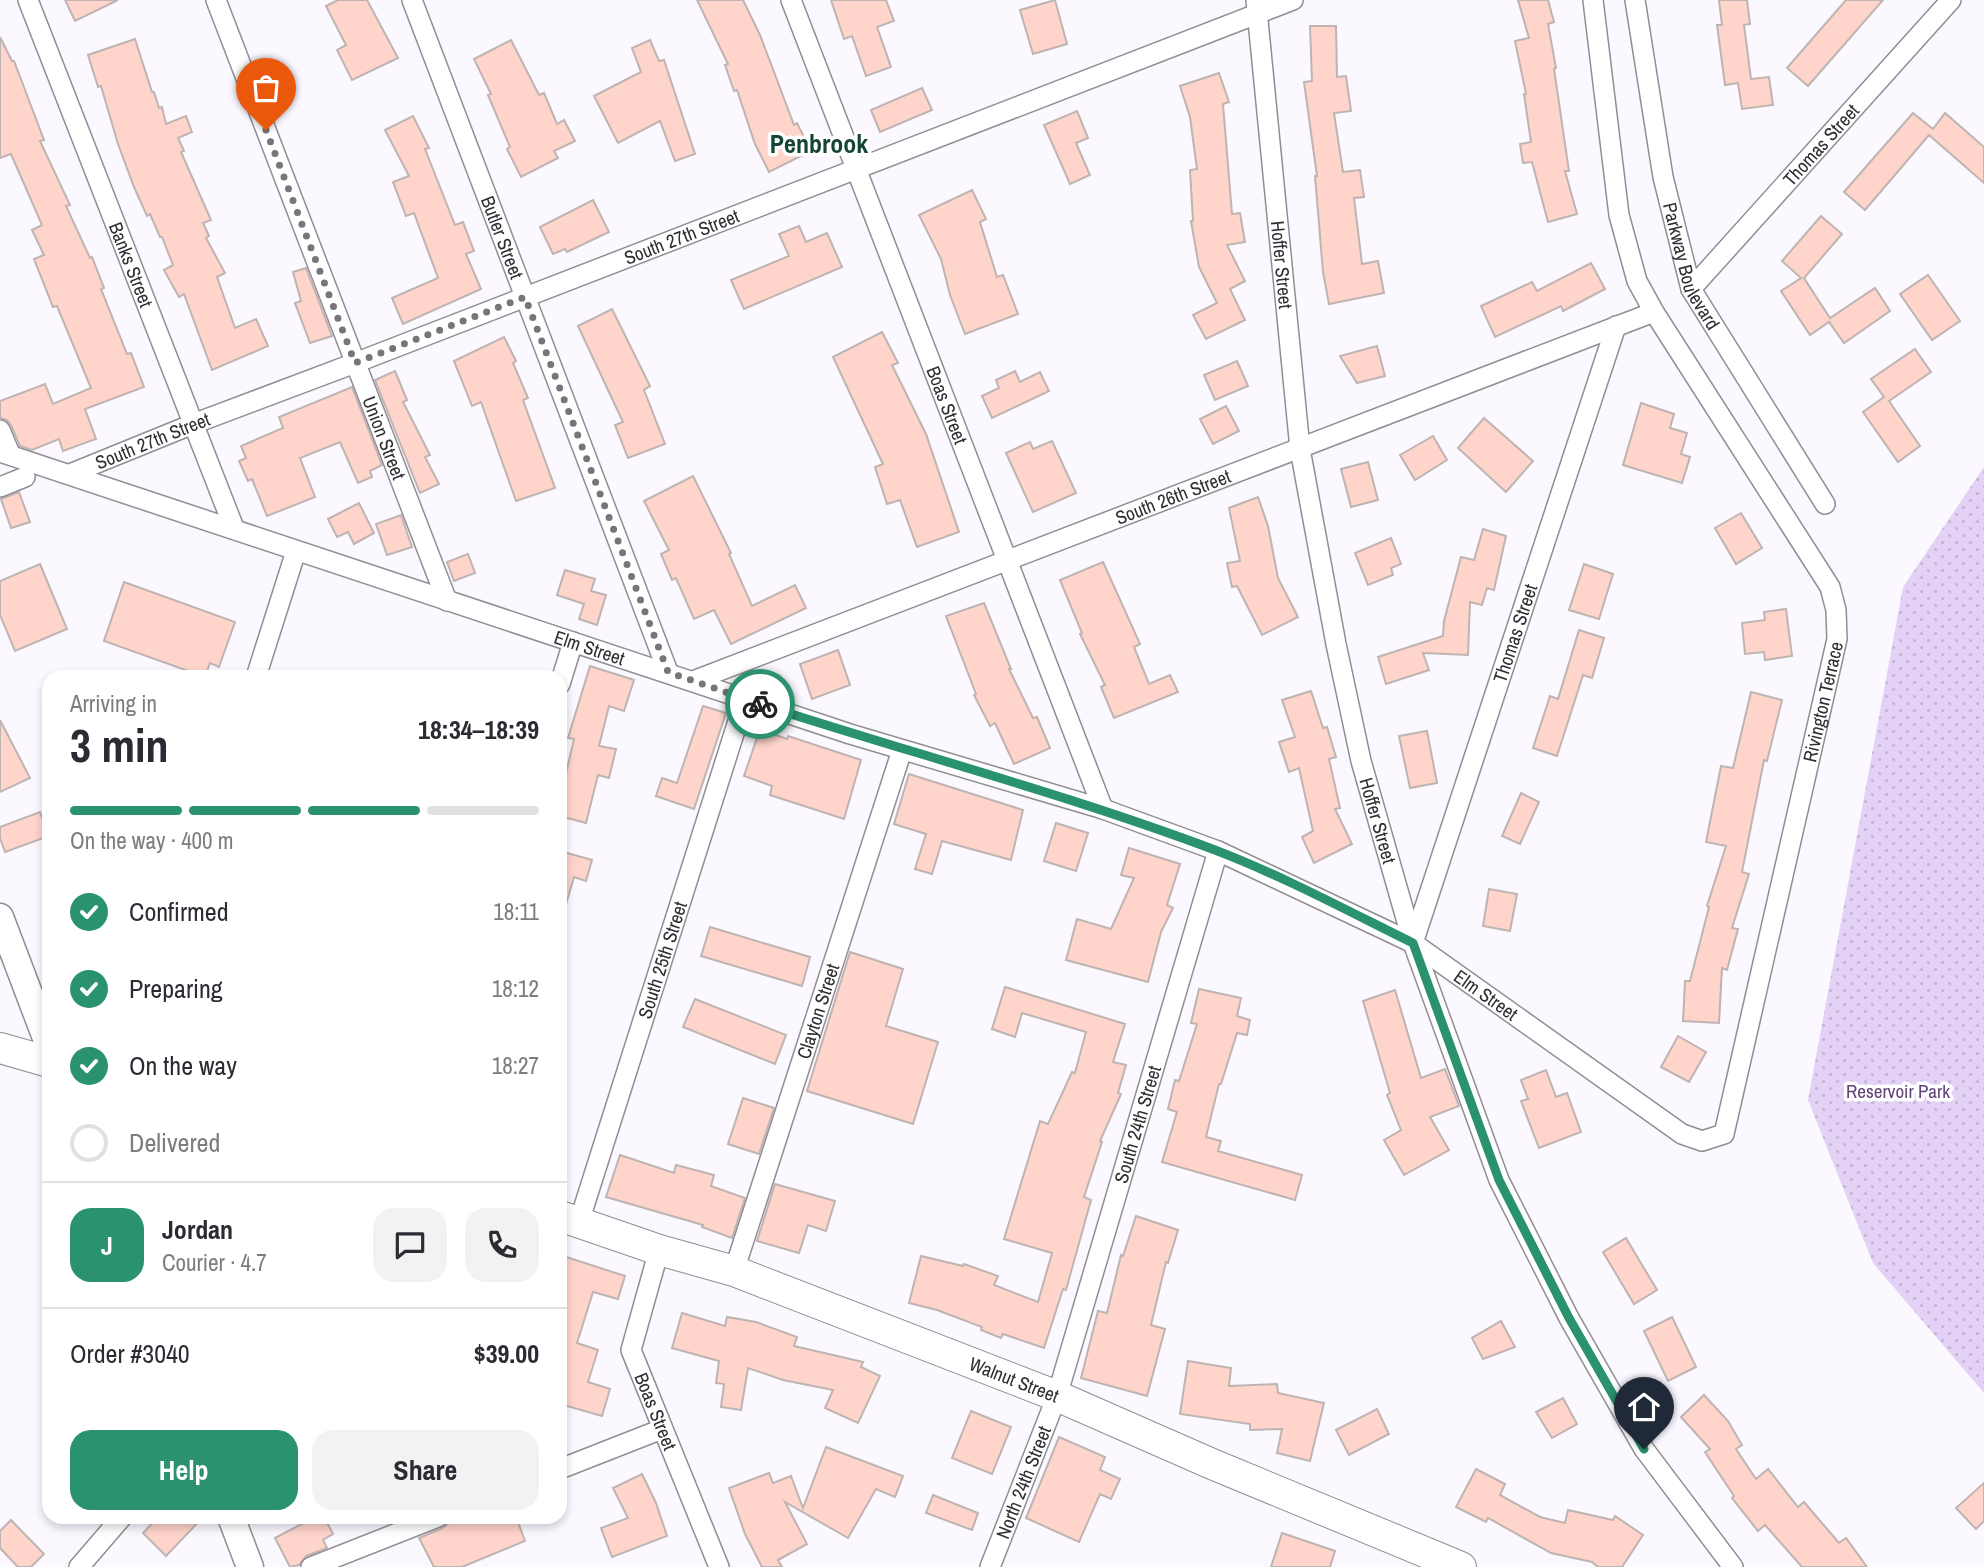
<!DOCTYPE html>
<html lang="en">
<head>
<meta charset="utf-8">
<style>
	body { margin:0; font-family:"Archivo Narrow",sans-serif; background:#f2f2f3; color:#2b2b33; height:100vh; display:flex; flex-direction:column; font-size:26px; white-space:nowrap }
	* { box-sizing:border-box; margin:0 }
	p { font-size:23px; color:#7c7c81 }
	.icon { flex:none; width:38px; height:38px; fill:none; stroke:currentColor; stroke-width:2; stroke-linecap:round; stroke-linejoin:round }
	.map { position:relative; flex:1; overflow:hidden }
	.drawer { position:absolute; left:42px; top:670px; width:525px; height:854px; display:flex; flex-direction:column; background:#fff; border-radius:21px; box-shadow:0 4px 10px #0003 }
	.drawer>* { flex:none }
	.pin { position:absolute; display:grid; place-items:center; width:60px; height:60px; color:#fff; margin:-72px -30px; border-radius:50% 50% 50% 0; rotate:-45deg; box-shadow:0 0 7px #0007 }
	.pin .icon { rotate:45deg }
	.courier { position:absolute; display:grid; place-items:center; width:70px; height:70px; margin:-35px; border:5px solid #2b926f; border-radius:50%; background:#fff; color:#222; box-shadow:0 2px 9px #0007 }
	.headline em { font-style:normal; font-weight:800 }
	.headline div { display:flex; flex-direction:column-reverse }
	.headline { display:flex; align-items:center; justify-content:space-between; height:119px; padding:0 28px }
	h1 { font-size:46px; font-weight:800; line-height:52px }
	.bar { display:grid; grid-template-columns:repeat(4,1fr); gap:10px 7px; align-content:center; height:84px; padding:0 28px }
	.bar i { height:9px; border-radius:5px; background:#e1e1e2 }
	.bar .active { background:#2b926f }
	.bar p { grid-column:span 4 }
	.line { display:flex; align-items:center; gap:18px; padding:0 28px; border-top:2px solid #e1e1e2 }
	.line div { flex:1 }
	.round { display:grid; place-items:center; flex:none; width:74px; height:74px; border-radius:21px; background:#f2f2f3 }
	ol { padding:0 28px; list-style:none }
	li { display:flex; align-items:center; gap:21px; height:77px }
	li p { margin-inline-start:auto }
	li .icon { padding:7px; border-radius:50%; background:#2b926f; color:#fff; stroke-width:4 }
	li:last-child { color:#7c7c81 }
	li i { width:38px; height:38px; border:4px solid #e1e1e2; border-radius:50% }
	.action { display:flex; gap:14px; margin-top:auto; padding:14px 28px }
	.action a { flex:1; height:80px; border-radius:21px; background:#2b926f; color:#fff; font-size:28px; font-weight:800; line-height:80px; text-align:center }
	.action a+a { background:#f2f2f3; color:#2b2b33 }
	.map>svg:first-child { display:block }
	.park { fill:url(#park-dots) }
	.building { fill:#ffd4cb; stroke:#beb4b2; stroke-width:2 }
	.lines { fill:none; stroke-linecap:round; stroke-linejoin:round }
	.street-casing { stroke:#918d95; stroke-width:22 }
	.secondary-casing { stroke:#918d95; stroke-width:29 }
	.primary-casing { stroke:#918d95; stroke-width:32 }
	.street { stroke:#fff; stroke-width:19 }
	.secondary { stroke:#fff; stroke-width:26 }
	.primary { stroke:#fff; stroke-width:30 }
	.done { stroke:#767579; stroke-width:7; stroke-dasharray:0 12.6 }
	.route { stroke:#2b926f; stroke-width:9 }
	.labels { text-anchor:middle; dominant-baseline:central; stroke-width:7; stroke-linejoin:round; paint-order:stroke }
	.street-label { font-size:19px; fill:#2f2e31; stroke:#fff }
	.park-label { font-size:19px; fill:#5f4379; stroke:#fff }
	.district-label { font-size:26px; font-weight:bold; fill:#144433; stroke:#fff }
</style>
</head>
<body>
<div class="map">
<svg width="1984" height="1567" viewBox="0 0 1984 1567">
	<defs>
		<pattern id="park-dots" width="8" height="8" patternUnits="userSpaceOnUse" patternTransform="scale(1.75)"><rect width="8" height="8" fill="#e3d2f6"/><path d="M2 2h.1M6 6h.1" fill="none" stroke="#c3b5d3" stroke-width="1.8" stroke-linecap="round"/></pattern>
	</defs>
	<rect width="100%" height="100%" fill="#fbf8ff"/>
	<polygon class="park" points="1984,467 1984,1393 1873,1263 1808,1100 1903,587"/>
	<g class="building">
		<polygon points="65,0 118,0 75,21"/>
		<polygon points="338,0 367,0 398,58 352,80 337,50 346,45 326,6"/>
		<polygon points="697,0 743,0 760,35 794,125 797,123 811,151 769,172 755,144 737,90 734,91 725,65 728,64"/>
		<polygon points="831,0 886,0 894,21 877,27 891,67 866,76 852,36 844,39"/>
		<polygon points="1055,0 1067,44 1033,54 1020,10"/>
		<polygon points="1518,0 1548,0 1554,22 1548,24 1556,68 1554,69 1569,171 1565,171 1577,214 1548,222 1532,162 1523,163 1520,144 1531,142 1524,94 1526,94 1515,41 1529,38"/>
		<polygon points="1719,0 1747,0 1750,24 1744,25 1751,79 1769,77 1773,105 1742,109 1738,83 1725,85 1717,25 1722,25"/>
		<polygon points="1846,0 1883,0 1808,86 1787,68"/>
		<polygon points="1310,26 1336,26 1337,77 1346,76 1351,111 1334,113 1343,172 1360,170 1364,197 1354,198 1362,264 1378,261 1384,293 1329,304 1323,272 1315,176 1317,176 1304,82 1312,81"/>
		<polygon points="0,37 12,61 14,61 44,140 40,141 70,205 66,206 90,258 92,257 104,288 101,289 127,354 131,353 144,387 85,409 96,439 63,451 59,439 32,450 20,446 11,425 7,420 0,418 0,401 45,384 53,404 91,388 57,306 53,307 34,259 44,255 32,230 42,225 11,154 0,158"/>
		<polygon points="135,39 152,92 154,92 159,108 162,107 166,124 186,116 192,132 178,138 184,151 181,152 211,220 203,223 209,236 206,238 225,273 217,277 235,328 256,319 268,346 212,370 184,294 179,297 164,270 173,265 162,237 160,237 150,214 147,216 134,187 118,144 101,86 98,87 88,55"/>
		<polygon points="511,40 539,95 544,93 557,124 564,120 575,141 554,151 558,158 521,177 507,149 510,147 488,95 491,94 474,59"/>
		<polygon points="650,40 659,61 664,60 695,154 675,161 660,121 618,143 594,96 641,72 632,48"/>
		<polygon points="1219,73 1229,102 1223,104 1232,214 1240,213 1245,242 1227,245 1245,281 1230,289 1245,320 1206,339 1193,315 1217,303 1199,267 1191,221 1193,221 1190,170 1197,169 1190,117 1180,86"/>
		<polygon points="922,88 932,110 880,132 871,110"/>
		<polygon points="1077,111 1088,138 1076,143 1090,175 1070,184 1044,125"/>
		<polygon points="1913,113 1933,129 1945,113 1984,147 1984,183 1929,135 1865,210 1844,192"/>
		<polygon points="413,116 429,148 425,149 455,225 463,222 474,251 466,254 481,289 403,324 392,298 438,278 414,213 406,216 393,182 409,176 385,130"/>
		<polygon points="972,190 986,219 980,222 997,277 1003,275 1018,314 965,334 950,295 941,259 919,215"/>
		<polygon points="593,200 609,232 567,252 565,249 553,254 540,227"/>
		<polygon points="1821,216 1842,234 1804,278 1830,318 1875,288 1890,311 1844,343 1829,322 1810,335 1781,291 1801,278 1782,261"/>
		<polygon points="799,226 806,242 827,233 842,267 744,309 731,280 789,256 779,234"/>
		<polygon points="1591,263 1605,289 1563,311 1561,306 1495,337 1481,306 1532,282 1537,291"/>
		<polygon points="306,268 332,336 310,343 295,303 301,301 293,272"/>
		<polygon points="1928,275 1960,321 1932,340 1900,294"/>
		<polygon points="612,309 650,386 644,390 665,444 628,458 615,425 623,422 578,326"/>
		<polygon points="882,332 898,363 892,365 926,434 959,532 917,547 900,500 887,504 875,467 883,464 833,357"/>
		<polygon points="504,337 516,361 513,363 528,398 523,400 555,488 516,501 481,402 472,406 454,361"/>
		<polygon points="1377,346 1385,376 1357,383 1340,356"/>
		<polygon points="1915,349 1931,372 1889,401 1920,446 1898,462 1863,412 1884,397 1871,379"/>
		<polygon points="1237,361 1248,386 1215,400 1204,375"/>
		<polygon points="395,371 407,400 403,402 430,455 425,457 439,484 420,493 375,380"/>
		<polygon points="1015,371 1020,382 1040,372 1049,391 992,418 982,396 999,388 996,380"/>
		<polygon points="352,387 382,465 370,471 372,477 358,483 340,442 300,458 315,497 267,516 252,479 248,481 239,461 246,458 241,446 283,428 279,417"/>
		<polygon points="1641,403 1674,414 1670,428 1687,433 1681,454 1690,457 1682,483 1623,465"/>
		<polygon points="1226,406 1239,431 1213,444 1200,419"/>
		<polygon points="1484,418 1533,461 1506,492 1458,448"/>
		<polygon points="1433,436 1447,460 1415,480 1400,455"/>
		<polygon points="1052,441 1076,493 1033,512 1006,453 1030,442 1033,449"/>
		<polygon points="1368,462 1378,500 1351,507 1341,469"/>
		<polygon points="693,476 731,553 729,554 752,606 795,585 806,608 731,644 714,610 694,619 676,578 672,580 661,554 669,550 644,501"/>
		<polygon points="19,492 30,522 11,528 1,499"/>
		<polygon points="1258,497 1268,526 1278,578 1298,617 1262,635 1237,586 1232,587 1227,563 1240,561 1229,508"/>
		<polygon points="359,503 374,533 354,544 348,532 337,537 328,519"/>
		<polygon points="1741,513 1762,548 1736,564 1715,528"/>
		<polygon points="401,515 412,547 387,555 376,524"/>
		<polygon points="1483,529 1506,536 1494,590 1487,588 1482,605 1470,602 1468,655 1423,653 1429,670 1386,684 1378,657 1443,636 1444,621 1461,557 1474,560"/>
		<polygon points="1391,538 1401,564 1391,568 1393,575 1368,585 1355,553"/>
		<polygon points="468,554 475,573 454,581 447,562"/>
		<polygon points="1103,562 1140,644 1134,647 1149,684 1170,675 1178,692 1114,718 1101,687 1105,685 1080,634 1082,633 1060,580"/>
		<polygon points="40,564 67,629 15,651 0,615 0,581"/>
		<polygon points="1584,564 1613,574 1599,619 1569,610"/>
		<polygon points="565,570 595,579 591,591 606,595 597,625 579,619 584,604 557,595"/>
		<polygon points="124,582 235,622 219,667 210,663 205,677 104,641"/>
		<polygon points="984,603 1011,669 1009,669 1033,718 1037,717 1050,748 1014,764 995,723 990,726 974,695 976,694 946,616"/>
		<polygon points="1786,609 1792,656 1765,660 1764,652 1745,654 1742,623 1765,620 1764,612"/>
		<polygon points="1579,630 1604,638 1592,678 1583,675 1557,756 1533,748 1550,696 1558,699"/>
		<polygon points="838,650 850,685 812,699 800,664"/>
		<polygon points="590,666 634,680 624,711 609,706 599,746 616,749 609,778 598,775 586,823 560,816 560,785 563,786 574,739 568,738"/>
		<polygon points="1311,691 1323,728 1327,727 1336,757 1329,759 1340,808 1335,809 1352,844 1314,863 1302,837 1313,831 1299,768 1289,772 1279,742 1295,737 1282,700"/>
		<polygon points="1751,692 1782,700 1767,761 1764,760 1742,872 1749,874 1732,928 1738,929 1727,970 1722,968 1719,1023 1683,1021 1685,981 1690,981 1709,907 1707,906 1726,846 1706,842 1721,766 1733,768"/>
		<polygon points="703,706 726,713 694,809 656,796 662,778 677,783"/>
		<polygon points="0,720 30,778 0,792"/>
		<polygon points="760,729 787,739 788,736 861,760 844,819 770,795 772,786 744,776"/>
		<polygon points="1427,731 1437,783 1410,788 1399,736"/>
		<polygon points="909,774 1023,810 1011,860 942,841 932,874 915,869 926,834 894,824"/>
		<polygon points="1521,793 1539,802 1520,844 1502,836"/>
		<polygon points="40,812 49,836 5,852 0,838 0,827"/>
		<polygon points="1056,823 1088,833 1076,871 1044,861"/>
		<polygon points="1129,848 1180,864 1167,905 1173,908 1161,932 1148,982 1066,960 1077,919 1111,929 1134,878 1121,875"/>
		<polygon points="560,851 592,860 586,881 574,877 564,911 560,910"/>
		<polygon points="1489,889 1517,894 1510,931 1483,926"/>
		<polygon points="710,927 810,957 802,986 701,956"/>
		<polygon points="850,952 903,969 886,1026 938,1042 913,1124 807,1091"/>
		<polygon points="1005,987 1125,1024 1113,1062 1126,1065 1118,1093 1121,1094 1100,1141 1102,1142 1084,1197 1091,1200 1066,1290 1063,1289 1044,1348 1003,1334 1001,1338 981,1330 982,1327 937,1310 909,1303 921,1256 963,1266 964,1264 998,1276 994,1285 1038,1302 1052,1253 1004,1239 1040,1121 1048,1124 1072,1072 1075,1073 1086,1032 1022,1013 1015,1037 992,1029"/>
		<polygon points="1199,989 1241,998 1237,1016 1250,1020 1247,1035 1237,1033 1221,1084 1219,1084 1206,1137 1221,1141 1218,1151 1302,1175 1295,1200 1162,1162 1177,1112 1168,1109 1175,1080 1179,1081 1197,1024 1191,1023"/>
		<polygon points="1395,990 1421,1078 1445,1069 1459,1106 1430,1117 1449,1150 1404,1175 1384,1140 1401,1130 1387,1095 1390,1093 1363,1001"/>
		<polygon points="695,999 786,1035 775,1064 683,1027"/>
		<polygon points="1678,1036 1706,1052 1689,1082 1661,1067"/>
		<polygon points="1546,1070 1556,1097 1567,1093 1581,1132 1539,1148 1521,1101 1528,1099 1521,1080"/>
		<polygon points="743,1098 774,1108 759,1154 728,1144"/>
		<polygon points="620,1155 674,1173 676,1165 714,1175 711,1186 745,1198 732,1238 702,1227 703,1225 606,1197"/>
		<polygon points="775,1184 835,1201 826,1231 808,1225 799,1253 757,1241"/>
		<polygon points="1136,1216 1178,1230 1168,1263 1166,1262 1151,1325 1165,1329 1147,1396 1081,1378 1098,1311 1107,1313 1121,1255 1123,1256"/>
		<polygon points="1626,1238 1657,1290 1634,1304 1603,1252"/>
		<polygon points="560,1255 625,1276 618,1299 593,1292 577,1343 598,1350 588,1382 610,1389 602,1416 560,1404 560,1298 565,1283 560,1282"/>
		<polygon points="682,1313 725,1326 727,1317 756,1322 797,1337 794,1346 863,1362 861,1367 880,1376 858,1423 825,1408 833,1390 783,1380 748,1368 741,1410 721,1407 724,1384 716,1383 719,1361 672,1348"/>
		<polygon points="1672,1317 1696,1367 1668,1381 1644,1331"/>
		<polygon points="1501,1321 1515,1347 1483,1359 1472,1338"/>
		<polygon points="1188,1361 1231,1368 1229,1386 1277,1384 1278,1393 1324,1403 1310,1461 1277,1453 1282,1429 1250,1430 1250,1424 1180,1414"/>
		<polygon points="1704,1395 1728,1421 1742,1445 1736,1449 1756,1479 1768,1469 1798,1507 1804,1502 1839,1543 1846,1538 1867,1567 1802,1567 1765,1525 1758,1531 1732,1498 1734,1496 1705,1452 1710,1449 1681,1417"/>
		<polygon points="1563,1398 1577,1424 1552,1438 1536,1412"/>
		<polygon points="1377,1409 1389,1434 1349,1455 1336,1430"/>
		<polygon points="971,1411 1011,1427 992,1474 952,1458"/>
		<polygon points="1059,1437 1105,1457 1100,1470 1120,1479 1111,1499 1100,1494 1079,1542 1026,1518"/>
		<polygon points="826,1447 903,1476 895,1497 876,1489 848,1538 785,1502 807,1544 778,1560 782,1567 762,1567 745,1534 729,1488 769,1473 773,1483 791,1476 803,1508"/>
		<polygon points="1476,1469 1505,1484 1500,1495 1540,1517 1565,1523 1568,1510 1613,1520 1615,1516 1643,1535 1622,1567 1598,1567 1592,1562 1551,1553 1488,1518 1486,1522 1456,1507"/>
		<polygon points="642,1474 656,1503 667,1536 612,1557 601,1528 628,1518 613,1488"/>
		<polygon points="1984,1483 1984,1521 1976,1529 1956,1508"/>
		<polygon points="933,1495 978,1513 972,1530 926,1513"/>
		<polygon points="158,1517 203,1517 166,1556 143,1533"/>
		<polygon points="315,1517 324,1517 333,1534 323,1540 327,1548 306,1556 299,1565 290,1567 275,1538"/>
		<polygon points="450,1517 516,1517 525,1541 462,1567 434,1567 419,1538 443,1528 448,1524"/>
		<polygon points="11,1520 44,1554 31,1567 18,1567 0,1548 0,1531"/>
		<polygon points="1282,1533 1335,1551 1330,1567 1271,1567"/>
	</g>
	<g class="lines">
		<defs>
			<g id="street">
				<path id="s1" d="M28 0 234 528"/>
				<path id="s2" d="M216 0 447 601"/>
				<path id="s3" d="M412 0 668 672"/>
				<path id="s4" d="M791 0 1103 809"/>
				<path id="s5" d="M1256 0 1300 449 1336 644 1361 761 1413 943 1499 1180 1569 1318 1644 1449 1733 1567"/>
				<path id="s6" d="M1635 0 1663 177 1691 289 1825 504"/>
				<path id="s7" d="M1691 289 1951 0"/>
				<polyline points="0,430 10,454"/>
				<path id="s8" d="M0 452 850 734 1103 809 1218 851 1413 943 1682 1134 1702 1141 1724 1134 1837 639 1836 610 1830 587 1654 312 1637 281 1619 215 1593 0"/>
				<path id="s9" d="M70 474 193 424 355 363 1293 0"/>
				<polyline points="0,487 25,477"/>
				<polyline points="256,677 296,551"/>
				<path id="s10" d="M693 681 1654 312"/>
				<polyline points="560,684 573,642"/>
				<path id="s11" d="M1413 943 1616 326"/>
				<path id="s12" d="M579 1222 745 699"/>
				<path id="s13" d="M659 1250 631 1350 719 1567"/>
				<path id="s14" d="M734 1271 902 750"/>
				<polyline points="560,1469 662,1429"/>
				<polyline points="79,1567 122,1517"/>
				<polyline points="311,1567 438,1517"/>
				<path id="s15" d="M990 1567 1057 1396 1218 851"/>
			</g>
			<g id="secondary">
				<polyline points="0,917 49,1046"/>
				<polyline points="231,1517 250,1567"/>
			</g>
			<g id="primary">
				<polyline points="0,1048 49,1062"/>
				<path id="s16" d="M560 1216 659 1250 734 1271 1057 1396 1212 1464 1461 1567"/>
			</g>
		</defs>
		<use href="#street" class="street-casing"/>
		<use href="#secondary" class="secondary-casing"/>
		<use href="#primary" class="primary-casing"/>
		<use href="#street" class="street"/>
		<use href="#secondary" class="secondary"/>
		<use href="#primary" class="primary"/>
	</g>
	<g class="lines">
		<polyline class="done" points="266,130 355,363 525,297 668,672 760,704"/>
		<path class="route" d="M760 704C911 753 1066 794 1215 850 1283 876 1348 911 1413 943L1499 1180 1569 1318 1644 1449"/>
	</g>
	<g class="labels">
		<g class="street-label">
			<text stroke="none"><textPath href="#s7" startOffset="194">Thomas Street</textPath></text>
			<text stroke="none"><textPath href="#s9" startOffset="656">South 27th Street</textPath></text>
			<text stroke="none"><textPath href="#s3" startOffset="254">Butler Street</textPath></text>
			<text stroke="none"><textPath href="#s1" startOffset="284">Banks Street</textPath></text>
			<text stroke="none"><textPath href="#s5" startOffset="266">Hoffer Street</textPath></text>
			<text stroke="none"><textPath href="#s6" startOffset="273">Parkway Boulevard</textPath></text>
			<text stroke="none"><textPath href="#s4" startOffset="434">Boas Street</textPath></text>
			<text stroke="none"><textPath href="#s2" startOffset="469">Union Street</textPath></text>
			<text stroke="none"><textPath href="#s9" startOffset="89">South 27th Street</textPath></text>
			<text stroke="none"><textPath href="#s10" startOffset="514">South 26th Street</textPath></text>
			<text stroke="none"><textPath href="#s11" startOffset="326">Thomas Street</textPath></text>
			<text stroke="none"><textPath href="#s8" startOffset="621">Elm Street</textPath></text>
			<text stroke="none"><textPath href="#s8" startOffset="2315">Rivington Terrace</textPath></text>
			<text stroke="none"><textPath href="#s5" startOffset="831">Hoffer Street</textPath></text>
			<text stroke="none"><textPath href="#s12" startOffset="275">South 25th Street</textPath></text>
			<text stroke="none"><textPath href="#s8" startOffset="1587">Elm Street</textPath></text>
			<text stroke="none"><textPath href="#s14" startOffset="273">Clayton Street</textPath></text>
			<text stroke="none"><textPath href="#s15" startOffset="467">South 24th Street</textPath></text>
			<text stroke="none"><textPath href="#s16" startOffset="483">Walnut Street</textPath></text>
			<text stroke="none"><textPath href="#s13" startOffset="170">Boas Street</textPath></text>
			<text stroke="none"><textPath href="#s15" startOffset="91">North 24th Street</textPath></text>
		</g>
		<g class="park-label">
			<text x="1898" y="1091">Reservoir Park</text>
		</g>
		<g class="district-label">
			<text x="819" y="143">Penbrook</text>
		</g>
	</g>
</svg>
<div class="pin" style="left:266px;top:130px;background:#ea580c"><svg class="icon" aria-label="bag" viewBox="0 0 24 24"><path d="M5 8h14l-1 12H6zM9 8a3 3 0 0 1 6 0"/></svg></div>
<div class="pin" style="left:1644px;top:1449px;background:#1f2937"><svg class="icon" aria-label="home" viewBox="0 0 24 24"><path d="M3 11l9-7 9 7M6 9v11h12V9"/></svg></div>
<div class="courier" style="left:760px;top:704px"><svg class="icon" aria-label="bike" viewBox="0 0 24 24"><circle cx="6" cy="16" r="4"/><circle cx="18" cy="16" r="4"/><path d="M6 16l4-8h5l3 8M10 8l3 8H6M13 5h3"/></svg></div>
<section class="drawer">
<div class="headline"><div><h1>3 min</h1><p>Arriving in</p></div><em>18:34–18:39</em></div>
<div class="bar"><i class="active"></i><i class="active"></i><i class="active"></i><i></i><p>On the way · 400 m</p></div>
<ol>
<li><svg class="icon" aria-label="check" viewBox="0 0 24 24"><path d="M5 12l5 5 9-10"/></svg>Confirmed<p>18:11</p></li>
<li><svg class="icon" aria-label="check" viewBox="0 0 24 24"><path d="M5 12l5 5 9-10"/></svg>Preparing<p>18:12</p></li>
<li><svg class="icon" aria-label="check" viewBox="0 0 24 24"><path d="M5 12l5 5 9-10"/></svg>On the way<p>18:27</p></li>
<li><i></i>Delivered</li>
</ol>
<div class="line" style="height:126px"><b class="round" style="background:#2b926f;color:#fff">J</b><div><b>Jordan</b><p>Courier · 4.7</p></div><a class="round"><svg class="icon" aria-label="chat" viewBox="0 0 24 24"><path d="M4 5h16v11H9l-5 4z"/></svg></a><a class="round"><svg class="icon" aria-label="phone" viewBox="0 0 24 24"><path d="M5 4h4l2 5-3 2q2 4 5 5l2-3 5 2v4C11 20 4 13 5 4z"/></svg></a></div>
<div class="line" style="height:91px"><div>Order #3040</div><b>$39.00</b></div>
<div class="action"><a>Help</a><a>Share</a></div>
</section>
</div>
</body>
</html>
